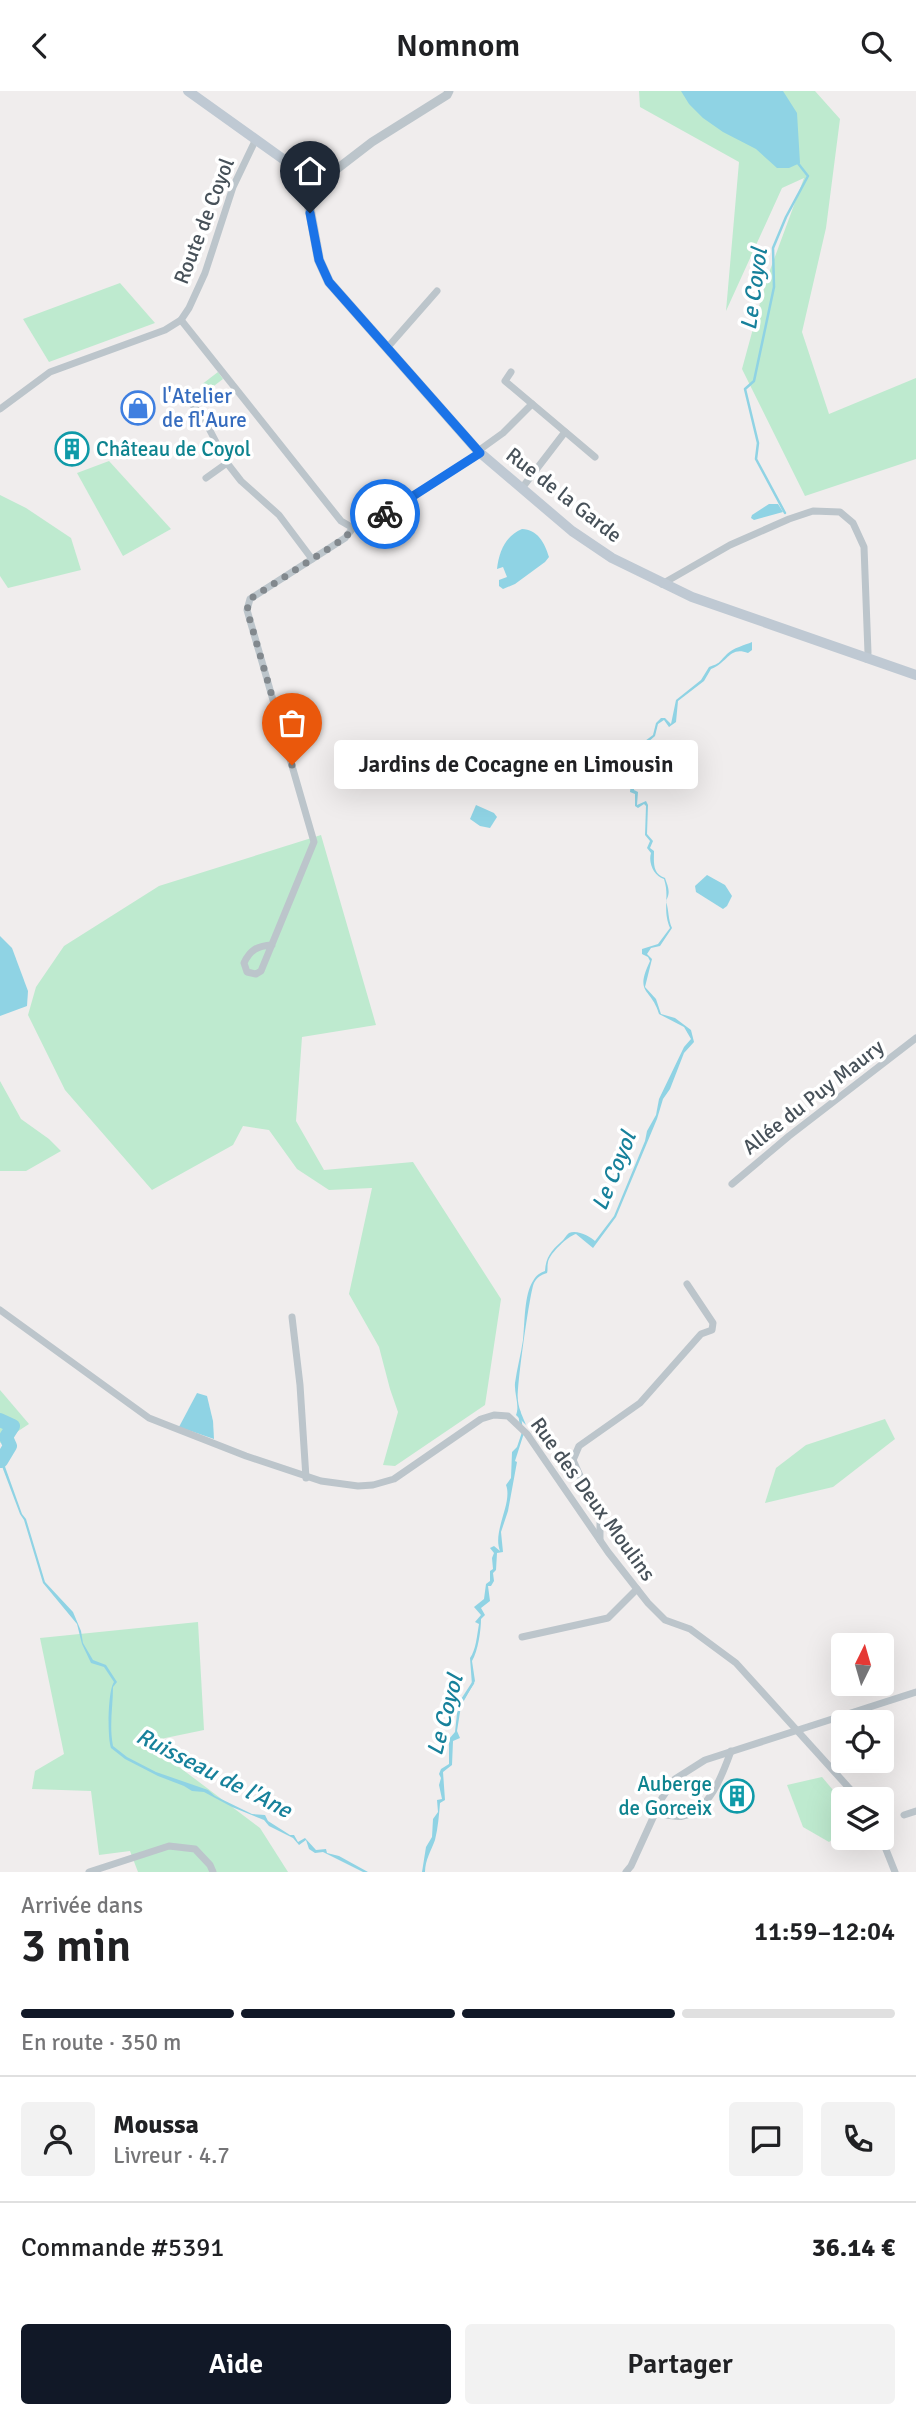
<!DOCTYPE html>
<html lang="fr">
<head>
<meta charset="utf-8">
<style>
	body { margin:0; font-family:Signika,sans-serif; background:#f2f2f2; color:#202124; height:100vh; display:flex; flex-direction:column; font-size:26px; white-space:nowrap }
	* { box-sizing:border-box; margin:0 }
	p { font-size:23px; color:#757577 }
	.icon { flex:none; width:38px; height:38px; fill:none; stroke:currentColor; stroke-width:2; stroke-linecap:round; stroke-linejoin:round }
	.map { position:relative; height:1781px; overflow:hidden }
	.sheet { display:flex; flex-direction:column; background:#fff; flex:1 }
	.sheet>* { flex:none }
	.needle { width:46px; rotate:5deg }
	.controls { position:absolute; left:831px; top:1542px; display:grid; gap:14px }
	.controls a { display:grid; place-items:center; width:63px; height:63px; border-radius:7px; background:#fff; box-shadow:0 7px 28px #0002; font-size:35px }
	.pin { position:absolute; display:grid; place-items:center; width:60px; height:60px; color:#fff; margin:-72px -30px; border-radius:50% 50% 50% 0; rotate:-45deg; box-shadow:0 0 7px #0007 }
	.pin .icon { rotate:45deg }
	.courier { position:absolute; display:grid; place-items:center; width:70px; height:70px; margin:-35px; border:5px solid #1a73e8; border-radius:50%; background:#fff; color:#222; box-shadow:0 2px 9px #0007 }
	.bubble { position:absolute; height:49px; border-radius:7px; background:#fff; box-shadow:0 7px 28px #0002; font-size:23px; font-weight:600; line-height:49px; text-align:center }
	.overview em { font-style:normal; font-weight:600 }
	.overview div { display:flex; flex-direction:column-reverse }
	.overview { display:flex; align-items:center; justify-content:space-between; height:119px; padding:0 21px }
	h1 { font-size:46px; font-weight:600; line-height:52px }
	.bar { display:grid; grid-template-columns:repeat(4,1fr); gap:10px 7px; align-content:center; height:84px; padding:0 21px }
	.bar i { height:9px; border-radius:5px; background:#e0e0e0 }
	.bar .on { background:#111827 }
	.bar p { grid-column:span 4 }
	.line { display:flex; align-items:center; gap:18px; padding:0 21px; border-top:2px solid #e0e0e0 }
	.line div { flex:1 }
	.round { display:grid; place-items:center; flex:none; width:74px; height:74px; border-radius:7px; background:#f2f2f2 }
	.cta { display:flex; gap:14px; margin-top:auto; padding:14px 21px }
	.cta a { flex:1; height:80px; border-radius:7px; background:#111827; color:#fff; font-size:28px; font-weight:600; line-height:80px; text-align:center }
	.cta a+a { background:#f2f2f2; color:#202124 }
	header { display:flex; justify-content:space-between; align-items:center; height:91px; padding:0 21px; background:#fff; font-size:32px; font-weight:600 }
	.map>svg:first-child { display:block }
	.green { fill:#beeacf }
	.water { fill:#8fd3e4 }
	.lines { fill:none; stroke-linecap:round; stroke-linejoin:round }
	.stream { stroke:#8fd3e4; stroke-width:2.5 }
	.river { stroke:#8fd3e4; stroke-width:14 }
	.minor { stroke:#bcc5cb; stroke-width:7 }
	.tertiary { stroke:#bcc5cb; stroke-width:9 }
	.secondary { stroke:#bfc9d3; stroke-width:10 }
	.done { stroke:#82888d; stroke-width:7; stroke-dasharray:0 12.6 }
	.route { stroke:#1a73e8; stroke-width:9 }
	.labels { text-anchor:middle; dominant-baseline:central; stroke-width:7; stroke-linejoin:round; paint-order:stroke }
	.street-label { font-size:21px; fill:#475159; stroke:#fff }
	.shop-label { font-size:21px; fill:#366cbe; stroke:#fff; text-anchor:start }
	.culture-label { font-size:21px; fill:#0d838f; stroke:#fff; text-anchor:start }
	.water-label { font-size:23px; font-style:italic; fill:#17819b; stroke:#fff }
</style>
</head>
<body>
<header><svg class="icon" aria-label="back" viewBox="0 0 24 24"><path d="M15 5l-7 7 7 7"/></svg>Nomnom<svg class="icon" aria-label="search" viewBox="0 0 24 24"><circle cx="10" cy="10" r="6"/><path d="M15 15l6 6"/></svg></header>
<div class="map">
<svg width="916" height="1781" viewBox="0 0 916 1781">
	<rect width="100%" height="100%" fill="#f0eded"/>
	<g class="green">
		<polygon points="639,0 815,0 840,28 826,137 802,241 829,323 916,287 916,368 805,405 742,278 766,190 804,87 782,97 726,220 739,71 640,16"/>
		<polygon points="120,192 155,232 49,271 23,228"/>
		<polygon points="218,281 223,288 206,301 201,294"/>
		<polygon points="109,370 171,438 123,465 77,382"/>
		<polygon points="0,404 26,417 71,447 81,479 8,497 0,485"/>
		<polygon points="321,744 376,934 302,946 296,1030 324,1079 413,1071 501,1208 485,1314 395,1375 383,1374 398,1321 390,1298 379,1256 349,1203 372,1097 329,1099 297,1078 269,1039 243,1035 233,1054 152,1099 65,999 28,924 36,896 64,855 159,795"/>
		<polygon points="0,990 21,1028 49,1048 61,1060 26,1080 0,1080"/>
		<polygon points="0,1299 29,1333 0,1352"/>
		<polygon points="885,1328 895,1348 833,1396 765,1412 776,1377 806,1354"/>
		<polygon points="198,1531 204,1639 146,1651 260,1737 288,1781 138,1781 130,1760 99,1764 91,1700 32,1698 35,1680 64,1663 40,1547"/>
		<polygon points="822,1686 843,1711 843,1740 829,1751 803,1736 787,1694"/>
	</g>
	<g class="water">
		<polygon points="681,0 783,0 797,22 800,72 789,77 777,77 756,58 723,41 703,27 689,13"/>
		<polygon points="769,413 778,413 783,421 754,429 751,427 752,424"/>
		<path d="M522 438C537 438 545 452 549 466L545 471 515 493 503 498 499 495V489L507 486 503 476 497 478C499 461 505 445 522 438Z"/>
		<path d="M752 551V559L748 562C729 555 728 572 711 578L704 590 678 610 676 631 669 636 664 629 658 633 655 645 647 652 635 673 634 699 638 701 637 714 646 710 648 714 647 743 653 750 650 757 654 760C654 771 652 783 665 787 668 796 671 801 666 810 669 820 668 828 672 837L660 855 651 857 647 863 652 868 645 896 656 908 661 923 675 927 691 939 694 951 684 962 670 998 663 1008 657 1028 616 1126 593 1157 576 1143C568 1145 550 1162 548 1171 547 1175 548 1179 547 1182 541 1184 537 1186 534 1192 530 1200 516 1299 518 1310 519 1319 523 1326 526 1334L516 1324C520 1315 514 1303 515 1292 517 1277 521 1263 523 1249 525 1231 524 1204 533 1190 536 1184 540 1182 545 1180 546 1166 551 1160 561 1151 564 1149 566 1144 569 1142 577 1138 591 1146 595 1150L614 1125 645 1050 647 1040 656 1024 659 1008 684 956 691 948 684 936 659 923C651 896 634 904 650 870L648 866 642 863V858L658 853 670 837C662 818 670 806 664 788 654 785 648 772 651 762L647 757 650 750 645 744 646 715 644 713 638 717 635 715V703L630 701 633 672 645 650 653 644 656 632 661 627H665L671 633 676 609 701 589 709 576C721 572 719 571 727 563 733 557 745 554 752 551Z"/>
		<polygon points="476,714 494,722 497,726 490,737 480,735 470,728"/>
		<polygon points="707,784 725,794 732,805 727,815 723,818 696,801 695,795"/>
		<polygon points="0,845 12,857 28,900 27,915 0,925"/>
		<polygon points="197,1302 207,1305 213,1330 214,1348 179,1336"/>
		<path d="M522 1341 524 1342 515 1370 517 1371 508 1420 501 1441 503 1461 497 1462 496 1479 493 1482 494 1490 491 1495H488L490 1510 481 1517 485 1524 481 1528C481 1539 478 1560 472 1570L475 1590 461 1615 457 1640 460 1647 453 1650 452 1674 443 1681 445 1709 440 1712C439 1724 438 1737 435 1749 431 1760 425 1769 425 1781H422L426 1756 432 1746 433 1728 438 1721 437 1709 442 1708 439 1694 441 1687 439 1683 441 1678 449 1673V1648L455 1641 458 1613 472 1594 470 1567C476 1559 477 1544 479 1533L475 1531 481 1524 474 1516 484 1508 486 1493 490 1490V1480L493 1478 492 1467 494 1462 490 1457 494 1455 500 1460C492 1440 513 1412 506 1394L511 1387 512 1361 517 1356Z"/>
		<path d="M9 1355H11L7 1366 3 1370 22 1423 26 1428 45 1491 73 1521 81 1540 83 1552 93 1569 106 1574 117 1591 113 1596C113 1616 109 1634 113 1655L127 1666 156 1681 208 1699 215 1705 252 1723 265 1724 268 1730 290 1744H294L298 1751 305 1747 316 1759 326 1758 327 1762 339 1765 368 1781H363L323 1761 315 1762 309 1758 306 1749 299 1754 293 1747 269 1735 264 1729 232 1716 204 1701 192 1700 184 1695 158 1685 125 1668 111 1657C107 1645 108 1599 114 1591L104 1576 91 1572 82 1553 77 1533 43 1492 24 1429 20 1423 0 1370Z"/>
	</g>
	<g class="lines">
		<g class="stream">
			<polyline points="785,422 756,368 758,352 745,298 754,290 774,196 773,157 786,126 808,85 797,71"/>
			<polyline points="519,1320 521,1334"/>
			<polyline points="462,1609 473,1592"/>
		</g>
		<polyline class="river" points="0,1329 13,1335 6,1346 10,1355 1,1370"/>
		<g class="minor">
			<polyline points="181,229 341,430 353,437"/>
			<polyline points="387,257 437,200"/>
			<polyline points="511,281 505,290 595,366"/>
			<polyline points="189,309 205,330 227,372 241,390 279,424 312,468"/>
			<polyline points="0,318 50,281 165,239 181,229 189,217 205,182 233,96 256,48"/>
			<polyline points="478,360 503,342 532,313"/>
			<polyline points="206,387 227,372"/>
			<polyline points="522,397 565,341"/>
			<polyline points="662,493 730,454 789,428 813,420 840,421 853,432 864,456 868,562 866,568"/>
			<path d="M272 854C257 855 250 859 244 872L247 881 256 883 261 880 314 751 247 519 250 508 345 447 353 437 365 435 480 362"/>
			<polyline points="732,1093 789,1045 916,947"/>
			<polyline points="0,1219 149,1327 246,1365 321,1390 358,1395 373,1394 394,1388 481,1328 494,1324 508,1325 527,1343 608,1461 648,1512 665,1529 690,1538 736,1572 859,1708"/>
			<polyline points="292,1226 300,1294 306,1387"/>
			<polyline points="600,1449 600,1430 573,1369 579,1355 640,1312 701,1243 712,1239 713,1232 687,1193"/>
			<polyline points="522,1546 608,1527 637,1498"/>
			<path d="M655 1722C663 1723 675 1727 683 1725 710 1720 723 1682 731 1660"/>
			<polyline points="904,1724 916,1720"/>
			<polyline points="881,1746 895,1781"/>
			<polyline points="89,1781 169,1755 195,1758 210,1774 213,1781"/>
			<polyline points="626,1781 631,1775 662,1707 675,1688 705,1669 916,1601"/>
		</g>
		<polyline class="tertiary" points="306,98 320,91 372,51 447,4 449,0"/>
		<polyline class="secondary" points="188,0 283,68 299,87 306,98 319,169 329,191 478,360 572,440 612,467 692,506 916,584"/>
	</g>
	<g class="lines">
		<polyline class="done" points="292,674 247,519 250,508 345,447 353,437 365,435 385,423"/>
		<polyline class="route" points="310,122 319,169 329,191 480,362 385,423"/>
	</g>
	<defs>
		<symbol id="shop-ring" viewBox="-11 -11 22 22"><circle r="9.5" fill="#fff" stroke="#3f7fe0" stroke-width="1.5"/><path d="M-5-2.5h2.3a2.7 3.5 0 0 1 5.4 0H5L5.5 6h-11ZM-1.5-2.5h3a1.5 2.3 0 0 0-3 0Z" fill="#3f7fe0"/></symbol>
		<symbol id="building-ring" viewBox="-11 -11 22 22"><circle r="9.5" fill="#fff" stroke="#0f9aa8" stroke-width="1.5"/><path d="M-4-6H4V6H1V3H-1V6H-4ZM-2.5-4.3h1.7v1.8h-1.7ZM.8-4.3h1.7v1.8H.8ZM-2.5-1h1.7V.8h-1.7ZM.8-1h1.7V.8H.8Z" fill="#0f9aa8"/></symbol>
	</defs>
	<g fill-rule="evenodd">
		<use href="#shop-ring" x="119" y="298" width="38" height="38"/>
		<use href="#building-ring" x="53" y="339" width="38" height="38"/>
		<use href="#building-ring" x="718" y="1686" width="38" height="38"/>
	</g>
	<g class="labels">
		<g class="street-label">
			<text transform="translate(204 130) rotate(-69)">Route de Coyol</text>
			<text transform="translate(564 404) rotate(38)">Rue de la Garde</text>
			<text transform="translate(813 1006) rotate(-38)">Allée du Puy Maury</text>
			<text transform="translate(593 1408) rotate(54)">Rue des Deux Moulins</text>
		</g>
		<g class="shop-label">
			<text x="162" y="305">l'Atelier<tspan x="162" dy="24">de fl'Aure</tspan></text>
		</g>
		<g class="culture-label">
			<text x="96" y="358">Château de Coyol</text>
			<text x="712" y="1693" text-anchor="end">Auberge<tspan x="712" dy="24">de Gorceix</tspan></text>
		</g>
		<g class="water-label">
			<text transform="translate(754 198) rotate(-82)">Le Coyol</text>
			<text transform="translate(614 1080) rotate(-68)">Le Coyol</text>
			<text transform="translate(445 1624) rotate(-75)">Le Coyol</text>
			<text transform="translate(214 1682) rotate(27)">Ruisseau de l'Ane</text>
		</g>
	</g>
</svg>
<div class="controls">
<a><svg class="needle" viewBox="-14 -14 28 28"><path d="M0-13l5 13h-10z" fill="#e53935"/><path d="M0 13l5-13h-10z" fill="#757577"/></svg></a>
<a><svg class="icon" aria-label="locate" viewBox="0 0 24 24"><circle cx="12" cy="12" r="6"/><path d="M12 2v4M12 18v4M2 12h4M18 12h4"/></svg></a>
<a><svg class="icon" aria-label="layers" viewBox="0 0 24 24"><path d="M12 4l9 5-9 5-9-5zM3 14l9 5 9-5"/></svg></a>
</div>
<div class="pin" style="left:292px;top:674px;background:#ea580c"><svg class="icon" aria-label="bag" viewBox="0 0 24 24"><path d="M5 8h14l-1 12H6zM9 8a3 3 0 0 1 6 0"/></svg></div>
<div class="pin" style="left:310px;top:122px;background:#1f2937"><svg class="icon" aria-label="home" viewBox="0 0 24 24"><path d="M3 11l9-7 9 7M6 9v11h12V9"/></svg></div>
<div class="courier" style="left:385px;top:423px"><svg class="icon" aria-label="bike" viewBox="0 0 24 24"><circle cx="6" cy="16" r="4"/><circle cx="18" cy="16" r="4"/><path d="M6 16l4-8h5l3 8M10 8l3 8H6M13 5h3"/></svg></div>
<div class="bubble" style="left:334px;top:649px;width:364px">Jardins de Cocagne en Limousin</div>
</div>
<section class="sheet">
<div class="overview"><div><h1>3 min</h1><p>Arrivée dans</p></div><em>11:59–12:04</em></div>
<div class="bar"><i class="on"></i><i class="on"></i><i class="on"></i><i></i><p>En route · 350 m</p></div>
<div class="line" style="height:126px"><a class="round"><svg class="icon" aria-label="person" viewBox="0 0 24 24"><circle cx="12" cy="8" r="4"/><path d="M4 21q1-7 8-7t8 7"/></svg></a><div><b>Moussa</b><p>Livreur · 4.7</p></div><a class="round"><svg class="icon" aria-label="chat" viewBox="0 0 24 24"><path d="M4 5h16v11H9l-5 4z"/></svg></a><a class="round"><svg class="icon" aria-label="phone" viewBox="0 0 24 24"><path d="M5 4h4l2 5-3 2q2 4 5 5l2-3 5 2v4C11 20 4 13 5 4z"/></svg></a></div>
<div class="line" style="height:91px"><div>Commande #5391</div><b>36.14 €</b></div>
<div class="cta"><a>Aide</a><a>Partager</a></div>
</section>
</body>
</html>
